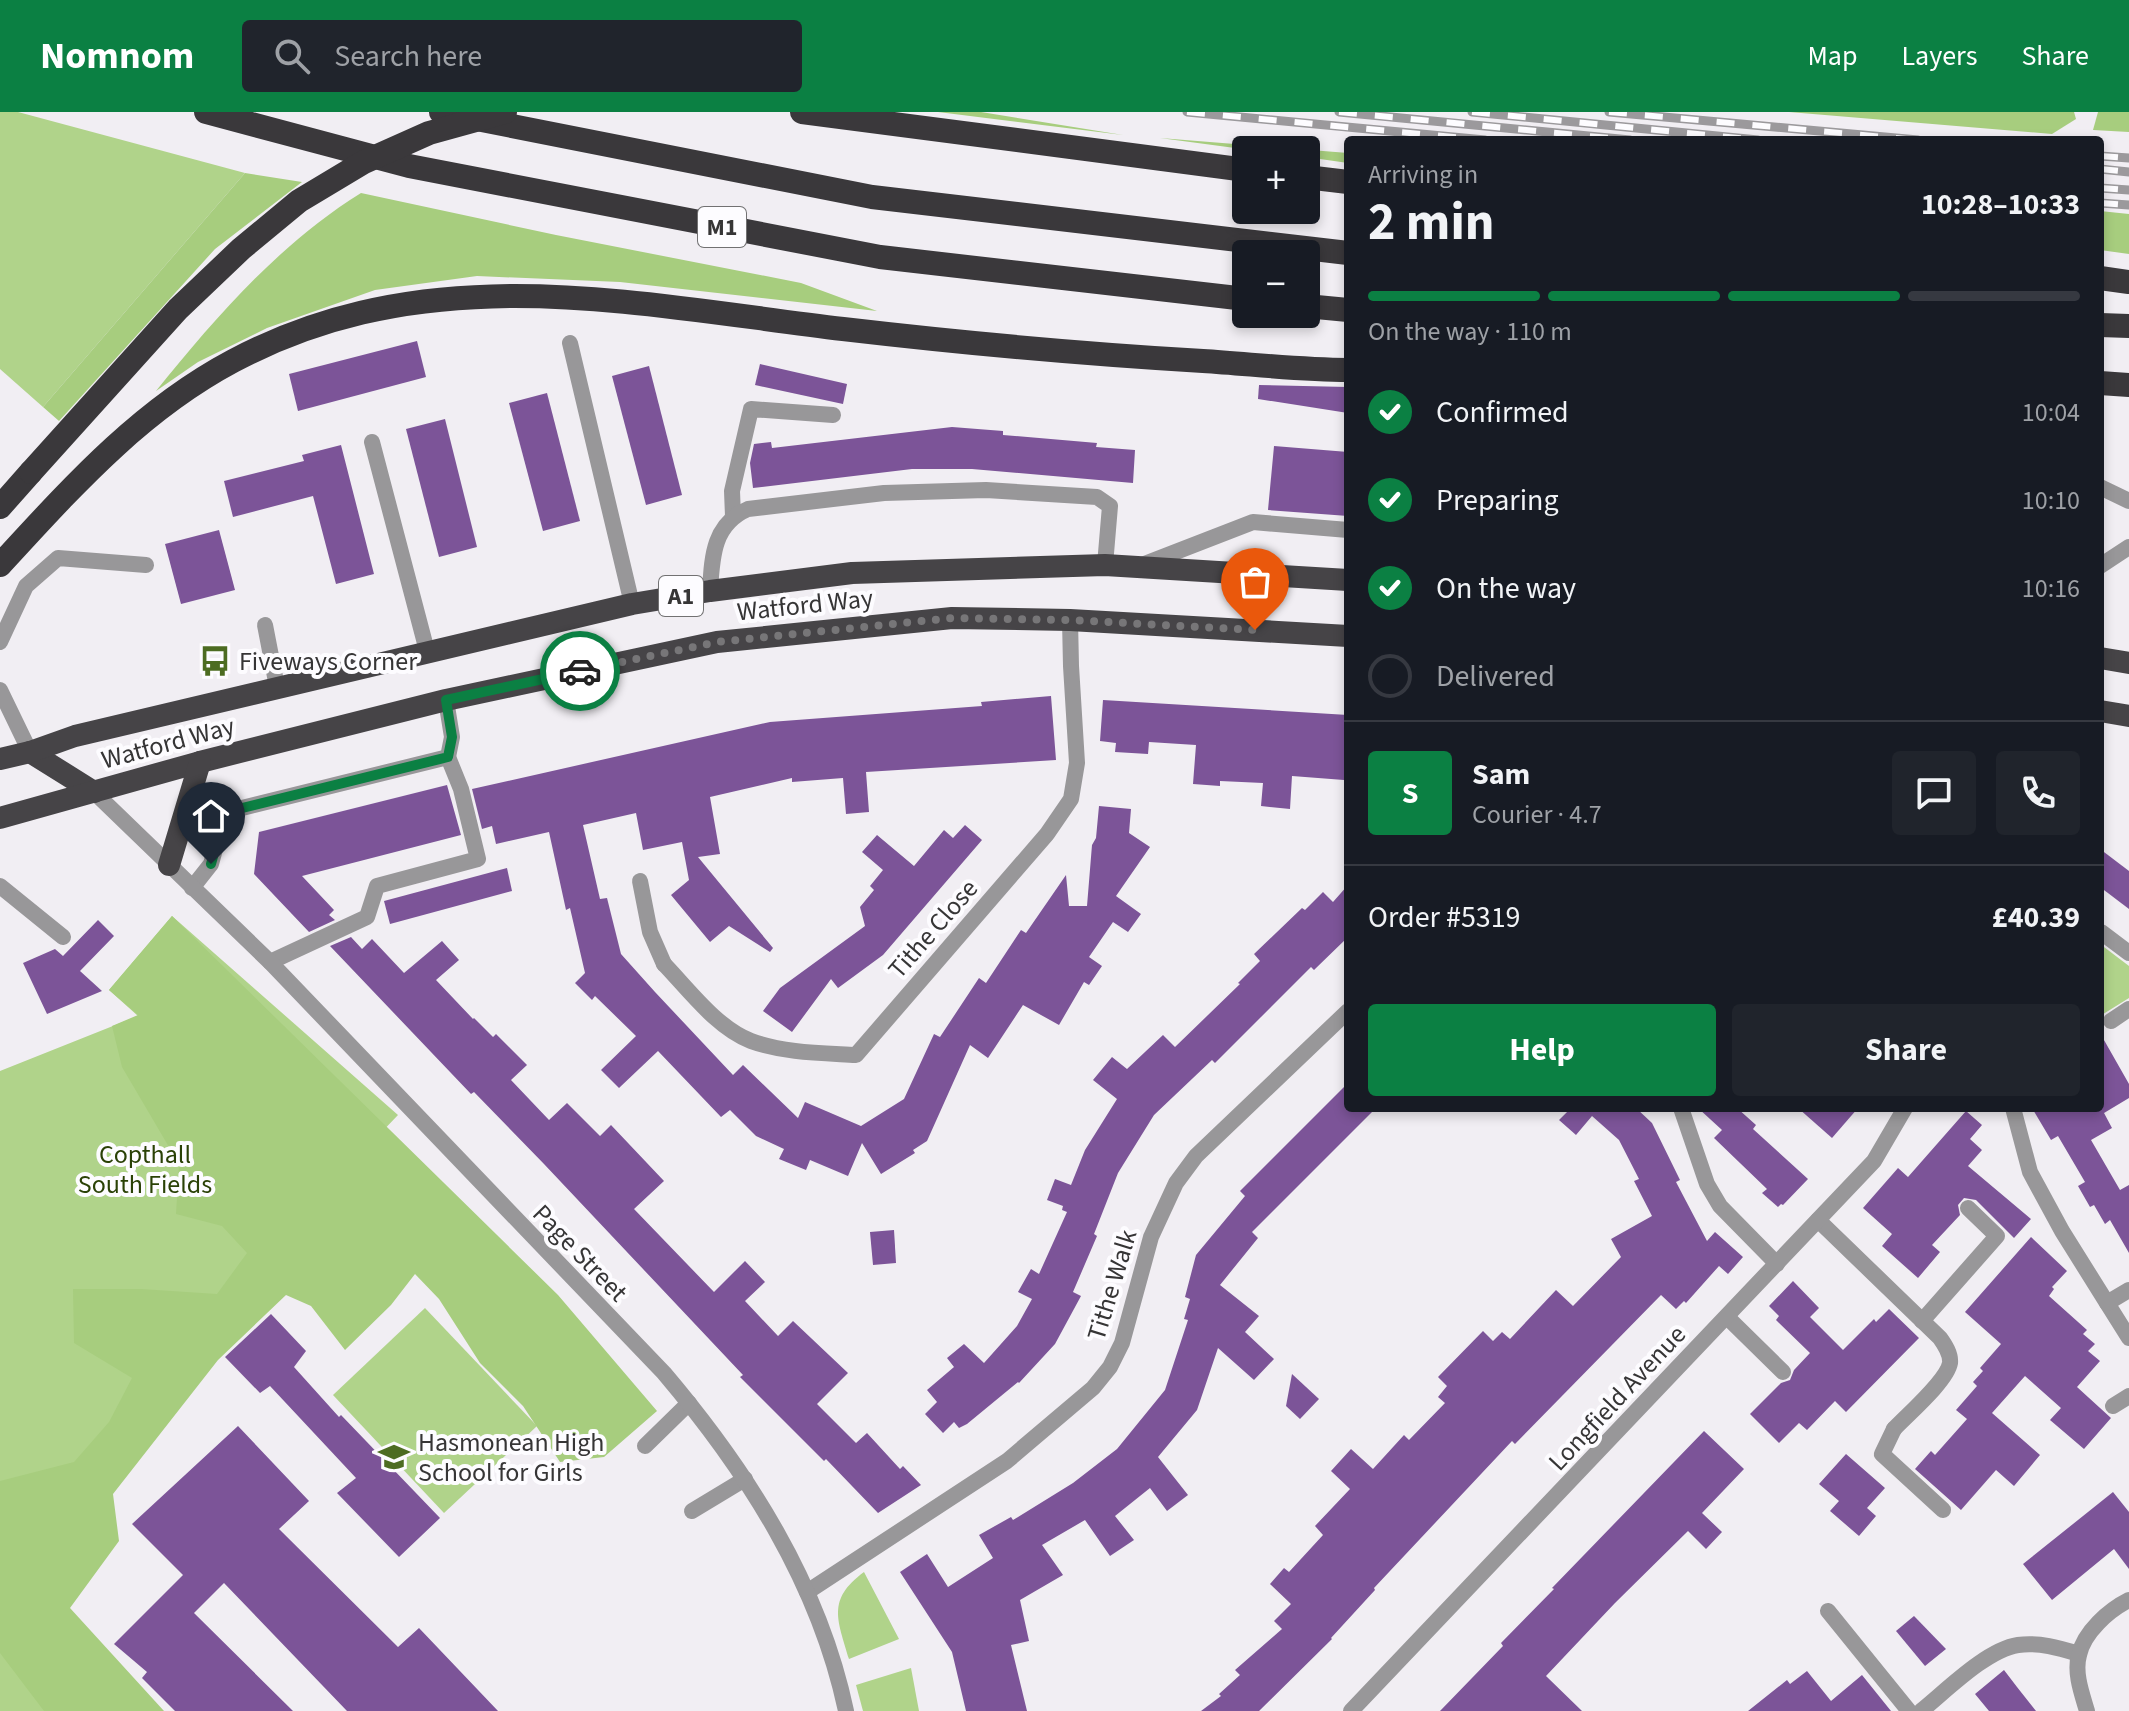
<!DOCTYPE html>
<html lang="en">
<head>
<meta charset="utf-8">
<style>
	body { margin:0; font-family:"Source Sans 3",sans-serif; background:#20242c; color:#f1f3f6; height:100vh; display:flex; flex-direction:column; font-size:30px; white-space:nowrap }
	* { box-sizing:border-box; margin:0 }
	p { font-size:26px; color:#9ea1a6 }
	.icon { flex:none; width:44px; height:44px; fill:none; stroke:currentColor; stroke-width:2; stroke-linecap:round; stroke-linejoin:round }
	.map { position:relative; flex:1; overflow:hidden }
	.details { position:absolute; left:1344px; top:24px; width:760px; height:976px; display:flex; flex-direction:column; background:#171b24; border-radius:8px; box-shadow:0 4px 12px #0003 }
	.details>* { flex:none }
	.fabs { position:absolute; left:1232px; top:24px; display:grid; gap:16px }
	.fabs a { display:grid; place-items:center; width:88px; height:88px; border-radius:8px; background:#171b24; box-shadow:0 4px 12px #0003; font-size:40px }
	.pin { position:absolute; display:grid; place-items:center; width:68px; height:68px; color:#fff; margin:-82px -34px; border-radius:50% 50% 50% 0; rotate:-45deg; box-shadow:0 0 8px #0007 }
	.pin .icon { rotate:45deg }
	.courier { position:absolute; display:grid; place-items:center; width:80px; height:80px; margin:-40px; border:6px solid #0b8043; border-radius:50%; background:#fff; color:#222; box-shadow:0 2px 10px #0007 }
	.head em { font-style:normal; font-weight:700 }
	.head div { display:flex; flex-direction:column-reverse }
	.head { display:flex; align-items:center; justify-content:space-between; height:136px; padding:0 24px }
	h1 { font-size:52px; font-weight:700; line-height:60px }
	.bar { display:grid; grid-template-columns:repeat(4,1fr); gap:12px 8px; align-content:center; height:96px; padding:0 24px }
	.bar i { height:10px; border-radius:6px; background:#363941 }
	.bar .selected { background:#0b8043 }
	.bar p { grid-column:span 4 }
	.line { display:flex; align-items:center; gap:20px; padding:0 24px; border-top:2px solid #363941 }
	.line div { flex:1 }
	.round { display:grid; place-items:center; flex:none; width:84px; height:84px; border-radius:8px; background:#20242c }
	ol { padding:0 24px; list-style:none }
	li { display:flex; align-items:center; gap:24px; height:88px }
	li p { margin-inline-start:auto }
	li .icon { padding:8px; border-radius:50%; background:#0b8043; color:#fff; stroke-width:4 }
	li:last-child { color:#9ea1a6 }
	li i { width:44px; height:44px; border:4px solid #363941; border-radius:50% }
	.action { display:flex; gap:16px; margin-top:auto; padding:16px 24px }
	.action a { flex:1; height:92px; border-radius:8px; background:#0b8043; color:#fff; font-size:32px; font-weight:700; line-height:92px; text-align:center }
	.action a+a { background:#20242c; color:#f1f3f6 }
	header { display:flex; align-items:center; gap:48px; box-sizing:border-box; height:112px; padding:0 40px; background:#0b8043; color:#fff }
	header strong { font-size:38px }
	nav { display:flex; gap:44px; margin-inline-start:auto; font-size:28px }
	.search { width:560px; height:72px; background:#20242c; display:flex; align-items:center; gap:20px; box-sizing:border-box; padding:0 28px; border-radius:8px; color:#9ea1a6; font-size:30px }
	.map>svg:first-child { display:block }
	.green { fill:#b0d38a }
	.forest { fill:#a7cd7e }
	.building { fill:#7c5498 }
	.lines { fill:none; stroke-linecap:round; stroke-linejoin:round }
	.service { stroke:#989799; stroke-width:16 }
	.minor { stroke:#989799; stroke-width:16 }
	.tertiary { stroke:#989799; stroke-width:16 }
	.trunk { stroke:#464447; stroke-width:22 }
	.motorway { stroke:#3a383b; stroke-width:24 }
	.rail-casing { stroke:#9b999c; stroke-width:9 }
	.rail { stroke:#fdfcff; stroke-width:6; stroke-dasharray:18; stroke-linecap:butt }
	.motorway-bridge { stroke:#3a383b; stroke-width:24 }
	.done { stroke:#777678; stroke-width:8; stroke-dasharray:0 14.4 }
	.route { stroke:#0b8043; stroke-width:10 }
	.labels { text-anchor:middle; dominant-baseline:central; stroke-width:8; stroke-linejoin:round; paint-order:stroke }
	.shield { fill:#fdfcff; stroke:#727172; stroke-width:2 }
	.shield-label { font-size:24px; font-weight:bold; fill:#363536 }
	.street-label { font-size:26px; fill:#363536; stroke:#fdfcff }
	.poi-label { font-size:26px; fill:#363536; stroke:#fdfcff; text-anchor:start }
	.park-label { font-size:26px; fill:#2a4106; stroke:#fdfcff }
</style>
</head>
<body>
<header>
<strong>Nomnom</strong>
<div class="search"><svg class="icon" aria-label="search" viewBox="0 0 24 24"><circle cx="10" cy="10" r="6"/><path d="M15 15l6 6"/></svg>Search here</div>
<nav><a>Map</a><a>Layers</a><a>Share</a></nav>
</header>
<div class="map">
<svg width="2129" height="1599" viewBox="0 0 2129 1599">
	<rect width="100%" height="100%" fill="#f1eef3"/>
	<g class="green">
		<polygon points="0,0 18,0 245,61 43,295 0,257"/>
		<polygon points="172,804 398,1003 174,1237 10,1471 134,1599 0,1599 0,959 138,904 109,878"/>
		<polygon points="2100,832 2129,854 2129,886 2100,904"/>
		<polygon points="425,1196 537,1314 444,1401 333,1283"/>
		<path d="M864 1460 899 1527 849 1547C838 1508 826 1488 864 1460Z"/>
		<polygon points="911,1556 919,1599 863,1599 856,1573"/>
	</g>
	<g class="forest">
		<polygon points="938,0 981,0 1123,23"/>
		<polygon points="1789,0 2074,0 2076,7 2052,22"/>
		<polygon points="2098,0 2129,0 2129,20 2093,18"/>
		<polygon points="1160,26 1348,41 1348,51 1306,45 1306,38 1250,38"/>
		<polygon points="245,61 302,70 215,137 59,309 43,295"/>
		<path d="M361 81 556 123 801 171 877 199 620 170 477 164 375 178 267 216 198 250 156 279C216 205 279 132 361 81Z"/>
		<polygon points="2100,99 2129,102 2129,142 2100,138"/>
		<polygon points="172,804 558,1183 657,1299 604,1345 560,1350 523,1294 480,1251 439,1187 415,1162 391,1193 345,1238 311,1194 286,1183 218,1248 113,1382 119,1429 70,1496 164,1599 44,1599 0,1541 0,1369 74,1350 109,1310 132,1266 74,1231 73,1177 141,1177 217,1182 247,1141 222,1114 176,1102 179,1052 122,955 112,914 138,903 109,878"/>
	</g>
	<g class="building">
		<polygon points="417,229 426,265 298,299 289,262"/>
		<polygon points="760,252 847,272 843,292 755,273"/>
		<polygon points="649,254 682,383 646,393 612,264"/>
		<polygon points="1259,273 1348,275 1348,301 1258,287"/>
		<polygon points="547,281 580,409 543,419 509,291"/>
		<polygon points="445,307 477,435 439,445 406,317"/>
		<polygon points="952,315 1003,319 1003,323 1097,331 1096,335 1135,338 1133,371 972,357 912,357 753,376 750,351 754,332 771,330 772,336"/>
		<polygon points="341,333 374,462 336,472 313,384 233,405 224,369 304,349 302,343"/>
		<polygon points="1274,334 1348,340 1348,404 1268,398"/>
		<polygon points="219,418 235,478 181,492 165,432"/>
		<polygon points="1051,584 1056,648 866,660 869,700 846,702 843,666 792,670 792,666 710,685 720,742 698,745 773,836 770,840 729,814 710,830 671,783 689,768 682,730 643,738 636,701 583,713 600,787 607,786 621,842 655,880 733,963 743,953 798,1006 805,990 861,1014 904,987 934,922 940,925 979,866 986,871 1021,818 1026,821 1066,763 1069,794 1087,794 1092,733 1096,726 1099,694 1131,697 1129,721 1150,735 1116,784 1141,802 1128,820 1113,810 1089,845 1102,854 1089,873 1084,870 1059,913 1023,893 988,946 970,933 927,1029 913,1038 915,1041 881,1062 862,1031 848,1064 810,1048 806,1058 779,1047 784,1037 756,1024 730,998 721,1005 658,939 619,976 601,958 636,924 595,884 592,888 575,871 585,861 570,796 566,798 549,720 496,732 492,714 482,717 472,677 770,610 982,594 981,590"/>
		<polygon points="1103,588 1348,603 1344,668 1292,664 1290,697 1261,694 1263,671 1220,669 1220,674 1193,672 1196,633 1149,630 1148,642 1115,640 1116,631 1100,629"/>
		<polygon points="447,673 461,723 302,764 334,798 329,803 335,808 309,820 254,762 259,720"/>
		<polygon points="965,713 982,728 883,843 838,876 831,867 792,920 763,899 780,876 865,814 860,795 874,778 870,774 883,758 862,740 877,723 914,754 944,718 953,726"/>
		<polygon points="2100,737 2129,759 2129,797 2100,775"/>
		<polygon points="507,756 512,779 390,812 384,789"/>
		<polygon points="1348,773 1348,825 1314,858 1311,855 1215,951 1212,948 1154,1003 1118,1061 1094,1122 1097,1124 1073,1180 1081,1184 1055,1232 1019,1271 1018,1270 967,1312 959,1316 954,1310 943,1321 925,1302 937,1290 927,1278 954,1255 947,1246 964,1232 984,1251 1017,1214 1032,1187 1018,1180 1031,1157 1039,1162 1067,1100 1062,1098 1063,1094 1047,1088 1055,1067 1071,1073 1085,1038 1117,987 1093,968 1112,945 1127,957 1163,923 1175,935 1240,872 1238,871 1260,849 1254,842 1302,796 1305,798 1323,780 1333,790"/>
		<polygon points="98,808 114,824 80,859 102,879 47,902 23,851 55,837 63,844"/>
		<polygon points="351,825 362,837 372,827 404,861 442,829 459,848 436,868 473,907 474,906 493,925 496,922 527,953 511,968 549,1008 567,991 600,1024 611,1013 664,1069 634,1097 714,1180 745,1149 765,1170 745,1189 778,1224 793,1209 848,1261 817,1292 856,1331 867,1321 900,1357 903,1354 921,1373 878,1401 826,1347 824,1349 740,1265 743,1263 544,1052 474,980 471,982 330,834"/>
		<polygon points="2100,921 2129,972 2129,986 2104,1001 2112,1016 2091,1028 2120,1078 2129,1073 2129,1141 2110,1108 2105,1112 2094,1093 2090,1095 2078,1074 2085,1070 2058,1024 2051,1028 2032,996 2100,996"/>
		<polygon points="1348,971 1348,996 1376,996 1252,1120 1258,1126 1220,1173 1259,1204 1245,1220 1274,1247 1254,1268 1218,1236 1197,1298 1158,1345 1188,1383 1167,1399 1150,1376 1115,1404 1134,1428 1110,1444 1085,1408 1042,1433 1063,1463 1020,1488 1029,1529 1011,1533 1027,1599 966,1599 952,1540 900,1460 927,1442 948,1475 993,1446 979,1423 1011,1405 1013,1408 1073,1371 1117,1337 1165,1278 1188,1208 1184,1207 1190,1187 1185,1185 1196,1143 1245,1084 1240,1079"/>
		<polygon points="1571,996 1636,996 1652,1011 1680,1068 1676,1070 1707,1129 1715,1120 1743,1145 1728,1162 1719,1154 1686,1191 1684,1189 1676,1197 1661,1183 1515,1332 1512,1329 1374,1476 1375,1478 1331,1526 1332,1527 1259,1599 1201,1599 1221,1584 1219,1582 1240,1563 1235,1558 1282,1517 1274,1509 1291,1492 1270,1472 1284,1456 1289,1460 1323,1423 1315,1414 1350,1377 1331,1359 1351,1337 1373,1357 1404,1323 1409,1328 1445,1291 1438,1285 1447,1274 1438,1265 1483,1219 1493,1229 1502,1220 1510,1227 1556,1178 1573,1194 1621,1145 1611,1127 1652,1104 1634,1069 1639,1067 1619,1028 1592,1004 1576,1023 1559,1008"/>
		<polygon points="1698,996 1737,996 1756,1013 1753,1017 1808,1067 1783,1093 1781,1092 1778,1095 1762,1081 1767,1077 1714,1026 1722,1018"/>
		<polygon points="1798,996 1858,996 1832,1026"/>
		<polygon points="1966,999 1982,1013 1970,1027 1982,1038 1968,1054 2031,1107 2014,1126 1976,1088 1964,1086 1958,1093 1960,1103 1932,1133 1940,1140 1918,1166 1882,1134 1892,1122 1863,1096 1898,1056 1908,1065"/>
		<polygon points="894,1118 896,1151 873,1153 870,1120"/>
		<polygon points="2031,1125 2067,1159 2052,1175 2054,1177 2049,1184 2087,1218 2083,1222 2095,1232 2088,1239 2100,1249 2077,1275 2111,1306 2084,1337 2050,1308 2061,1296 2025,1264 1992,1301 2040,1343 2014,1374 1996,1358 1961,1398 1915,1357 1931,1339 1935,1343 1967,1307 1956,1298 1977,1274 1973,1270 1983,1259 1980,1256 2001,1232 1965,1200"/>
		<polygon points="1793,1169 1819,1196 1810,1205 1843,1238 1874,1207 1876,1210 1889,1197 1919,1226 1846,1300 1835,1289 1807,1318 1799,1311 1779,1331 1750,1302 1781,1271 1790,1268 1794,1258 1810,1241 1776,1208 1779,1204 1769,1194"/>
		<polygon points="271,1202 306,1239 294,1255 339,1305 341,1303 440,1406 399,1445 337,1381 356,1366 270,1274 260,1281 225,1245"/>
		<polygon points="1292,1262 1319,1287 1300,1307 1286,1294"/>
		<polygon points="238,1314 309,1389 279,1417 398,1535 419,1516 498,1599 347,1599 224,1471 194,1501 293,1599 175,1599 142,1566 147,1560 114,1532 183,1463 132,1412"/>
		<polygon points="1704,1319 1744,1357 1702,1401 1722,1420 1706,1437 1688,1419 1615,1491 1546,1564 1582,1599 1440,1599 1503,1534 1501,1531 1554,1477 1552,1476"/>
		<polygon points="1846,1342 1885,1376 1867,1396 1876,1404 1859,1424 1830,1399 1839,1389 1819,1372"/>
		<polygon points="2113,1380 2129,1400 2129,1457 2114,1437 2052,1488 2023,1452"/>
		<polygon points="1914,1504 1946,1537 1925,1554 1896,1519"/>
		<polygon points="2004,1558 2017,1575 2036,1599 1989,1599 1975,1582"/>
		<polygon points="1807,1559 1831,1589 1862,1563 1891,1599 1748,1599 1787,1568 1790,1572"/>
	</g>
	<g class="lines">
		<g class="service">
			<polyline points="570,231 632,492"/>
			<polyline points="372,330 427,539"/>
			<polyline points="2100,375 2129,389"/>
			<polyline points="733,404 732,379 751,297 833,303"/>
			<polyline points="1142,453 1253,410 1348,418"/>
			<polyline points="2100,454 2129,435"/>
			<path d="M710 479C712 445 713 412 748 397L884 381 986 378 1097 385 1110 394 1105 453"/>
			<polyline points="265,513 277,575"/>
			<polyline points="0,530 26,474 58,446 146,453"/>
			<polyline points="640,769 650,820 664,852"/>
			<polyline points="0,774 63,825"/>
			<polyline points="192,776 211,752 223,708 234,698 448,645 452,625 446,588"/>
			<polyline points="2101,820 2129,841"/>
			<polyline points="270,850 367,805 377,774 478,747 461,677 448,645"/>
			<polyline points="2111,909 2129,897"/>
			<polyline points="2107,1191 2129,1226"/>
			<polyline points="1727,1205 1783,1260"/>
			<polyline points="1922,1209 1997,1124 1968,1096"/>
			<polyline points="2113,1294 2129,1284"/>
			<polyline points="1894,1317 1882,1342 1943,1398"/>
			<polyline points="645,1334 689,1291"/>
			<polyline points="692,1399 745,1367"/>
			<polyline points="1828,1499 1909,1599"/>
		</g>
		<g class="minor">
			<polyline points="0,578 30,640"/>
			<path d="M664 852C689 878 717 916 751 929 784 941 821 941 856 943L1047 722 1071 687 1077 651 1071 554 1070 508"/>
			<polyline points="1681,996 1707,1072 1720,1094 1777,1152"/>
			<polyline points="2013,996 2030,1060 2062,1119 2107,1191 2129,1178"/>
			<path d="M1818 1108 1940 1226C1945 1233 1951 1242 1950 1251 1947 1269 1907 1303 1894 1317"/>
			<polyline points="807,1480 1007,1349 1093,1276 1110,1255 1122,1231 1151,1125 1176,1071 1196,1044 1348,899"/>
			<polyline points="1351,1599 1874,1049 1905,996"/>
			<path d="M1921 1599C1946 1579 1986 1538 2018 1533 2039 1530 2059 1536 2079 1542"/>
			<path d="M2087 1599C2082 1582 2074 1561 2079 1543 2084 1520 2109 1498 2129 1488"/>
		</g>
		<path class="tertiary" d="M94 680 270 850 664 1261C747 1359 819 1471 846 1599"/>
		<g class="trunk">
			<polyline points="2100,546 2129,551"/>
			<polyline points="2100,599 2129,604"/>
			<polyline points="30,640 94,680"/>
			<polyline points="0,647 30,640 75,624 632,492 710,479 852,461 1105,453 1348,468"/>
			<polyline points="0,706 200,650 446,588 717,530 952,506 1070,508 1348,524"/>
			<polyline points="169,753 200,650"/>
		</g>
		<g class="motorway">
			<polyline points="206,0 409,54 880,145 1246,187"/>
			<polyline points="441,0 872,85 1348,141"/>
			<polyline points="802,0 1246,58"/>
			<polyline points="1306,65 1348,70"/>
			<polyline points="2100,166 2129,170"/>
			<polyline points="1306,194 1348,198"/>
			<polyline points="2100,213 2129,214"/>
			<polyline points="2100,271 2129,273"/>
			<polyline points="0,395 31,360"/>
			<path d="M0 453C71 376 139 299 233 249 430 144 633 192 843 217 963 231 1083 242 1203 249 1251 252 1300 258 1348 258"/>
		</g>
		<defs>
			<g id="rail">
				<polyline points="1187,0 1485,28"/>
				<polyline points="1339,0 1630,28"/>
				<polyline points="1472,0 1758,28"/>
				<polyline points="1609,0 1918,28"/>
				<polyline points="2100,44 2129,46"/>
				<polyline points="2100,57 2129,60"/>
				<polyline points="2100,76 2129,78"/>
				<polyline points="2100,91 2129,93"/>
			</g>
		</defs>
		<use href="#rail" class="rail-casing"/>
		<use href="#rail" class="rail"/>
		<polyline class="motorway-bridge" points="31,360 178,197 241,137 299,89 364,50 429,21 505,0"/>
	</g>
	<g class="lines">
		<polyline class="done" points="580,559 717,530 952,506 1070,508 1255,518"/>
		<polyline class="route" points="211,752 223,708 234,698 448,645 452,625 446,588 580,559"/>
	</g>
	<defs>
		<symbol id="bus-bare" viewBox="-9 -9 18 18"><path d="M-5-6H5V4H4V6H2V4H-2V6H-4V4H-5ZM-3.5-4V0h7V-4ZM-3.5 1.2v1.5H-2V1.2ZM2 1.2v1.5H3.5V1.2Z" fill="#4d6c22" stroke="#fdfcff" stroke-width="2.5" paint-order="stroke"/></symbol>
		<symbol id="school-bare" viewBox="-9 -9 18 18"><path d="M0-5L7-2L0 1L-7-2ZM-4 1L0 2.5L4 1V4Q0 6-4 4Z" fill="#4d6c22" stroke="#fdfcff" stroke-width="2.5" paint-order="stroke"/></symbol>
	</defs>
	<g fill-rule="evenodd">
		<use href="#bus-bare" x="193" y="527" width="44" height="44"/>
		<use href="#school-bare" x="372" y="1323" width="44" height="44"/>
	</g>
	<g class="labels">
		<g class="shield">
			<rect x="698" y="95" width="48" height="40" rx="6"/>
			<rect x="659" y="464" width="44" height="40" rx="6"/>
		</g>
		<g class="shield-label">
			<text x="722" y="115">M1</text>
			<text x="681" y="484">A1</text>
		</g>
		<g class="street-label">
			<text transform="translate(805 493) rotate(-6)">Watford Way</text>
			<text transform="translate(168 631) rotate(-15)">Watford Way</text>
			<text transform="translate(933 817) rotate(-49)">Tithe Close</text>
			<text transform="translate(580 1141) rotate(46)">Page Street</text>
			<text transform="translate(1112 1173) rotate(-73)">Tithe Walk</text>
			<text transform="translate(1617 1286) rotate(-47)">Longfield Avenue</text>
		</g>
		<g class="poi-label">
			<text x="239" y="549">Fiveways Corner</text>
			<text x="418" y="1330">Hasmonean High<tspan x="418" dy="30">School for Girls</tspan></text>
		</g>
		<g class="park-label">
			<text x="145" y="1042">Copthall<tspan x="145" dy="30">South Fields</tspan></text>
		</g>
	</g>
</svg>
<div class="fabs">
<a>+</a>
<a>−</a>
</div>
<div class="pin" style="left:1255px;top:518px;background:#ea580c"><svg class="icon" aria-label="bag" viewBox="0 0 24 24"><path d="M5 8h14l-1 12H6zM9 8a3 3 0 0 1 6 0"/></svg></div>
<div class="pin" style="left:211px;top:752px;background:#1f2937"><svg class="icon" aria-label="home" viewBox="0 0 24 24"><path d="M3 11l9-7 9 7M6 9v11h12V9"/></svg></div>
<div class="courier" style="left:580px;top:559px"><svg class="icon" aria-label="car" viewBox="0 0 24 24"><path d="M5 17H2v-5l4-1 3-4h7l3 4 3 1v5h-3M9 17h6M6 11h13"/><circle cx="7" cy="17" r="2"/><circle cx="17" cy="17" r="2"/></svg></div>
<section class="details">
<div class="head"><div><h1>2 min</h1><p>Arriving in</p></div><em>10:28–10:33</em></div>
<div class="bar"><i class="selected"></i><i class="selected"></i><i class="selected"></i><i></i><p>On the way · 110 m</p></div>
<ol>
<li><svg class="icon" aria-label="check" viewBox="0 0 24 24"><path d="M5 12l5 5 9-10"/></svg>Confirmed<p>10:04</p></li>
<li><svg class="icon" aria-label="check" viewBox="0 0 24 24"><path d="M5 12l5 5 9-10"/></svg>Preparing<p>10:10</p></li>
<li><svg class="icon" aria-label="check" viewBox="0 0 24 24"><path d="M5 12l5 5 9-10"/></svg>On the way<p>10:16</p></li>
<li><i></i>Delivered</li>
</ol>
<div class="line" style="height:144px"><b class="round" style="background:#0b8043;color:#fff">S</b><div><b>Sam</b><p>Courier · 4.7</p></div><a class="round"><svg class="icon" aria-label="chat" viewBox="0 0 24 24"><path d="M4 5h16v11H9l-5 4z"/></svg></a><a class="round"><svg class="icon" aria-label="phone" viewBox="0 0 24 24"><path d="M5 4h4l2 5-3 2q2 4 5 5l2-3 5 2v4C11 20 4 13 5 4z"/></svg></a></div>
<div class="line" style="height:104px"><div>Order #5319</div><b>£40.39</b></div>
<div class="action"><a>Help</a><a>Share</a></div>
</section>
</div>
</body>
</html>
